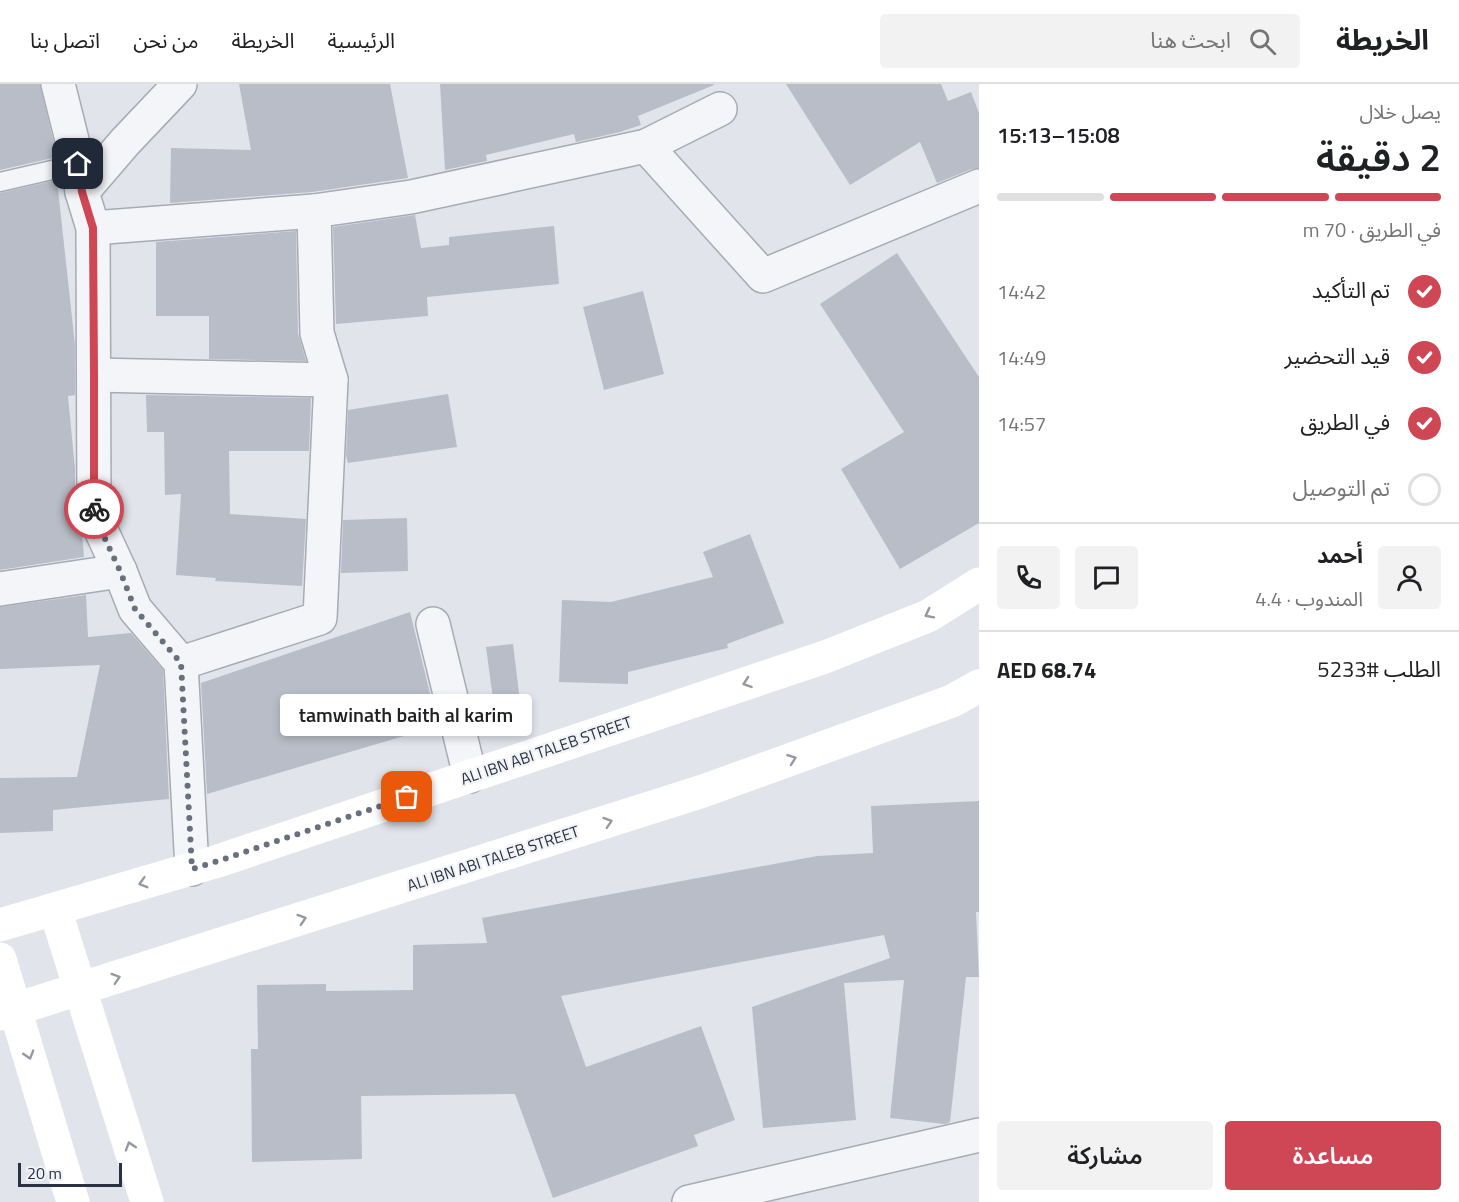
<!DOCTYPE html>
<html lang="ar">
<head>
<meta charset="utf-8">
<style>
	body { margin:0; font-family:"Titillium Web","Noto Sans Arabic",sans-serif; background:#f2f2f2; color:#202124; direction:rtl; height:100vh; display:flex; flex-direction:column; font-size:22px; white-space:nowrap }
	* { box-sizing:border-box; margin:0 }
	p { font-size:20px; color:#757577 }
	.icon { flex:none; width:33px; height:33px; fill:none; stroke:currentColor; stroke-width:2; stroke-linecap:round; stroke-linejoin:round }
	.map { position:relative; flex:1; overflow:hidden; direction:ltr }
	.sheet { display:flex; flex-direction:column; background:#fff; width:480px }
	.sheet>* { flex:none }
	.scale { position:absolute; left:18px; bottom:15px; width:104px; box-sizing:border-box; padding-left:6px; border:3px solid #293142; border-top:0; font-size:16px; line-height:21px; white-space:nowrap; color:#293142; -webkit-text-stroke:4px #f1f3f7; paint-order:stroke }
	.pin { position:absolute; display:grid; place-items:center; width:51px; height:51px; color:#fff; margin:-26px; border-radius:12px; box-shadow:0 3px 9px #0006 }
	.courier { position:absolute; display:grid; place-items:center; width:60px; height:60px; margin:-30px; border:4px solid #cf4654; border-radius:50%; background:#fff; color:#222; box-shadow:0 2px 8px #0007 }
	.bubble { position:absolute; height:42px; border-radius:6px; background:#fff; box-shadow:0 3px 9px #0003; font-size:20px; font-weight:600; line-height:42px; text-align:center; direction:rtl }
	.headline em { font-style:normal; font-weight:600 }
	.headline div { display:flex; flex-direction:column-reverse }
	.headline { display:flex; align-items:center; justify-content:space-between; height:102px; padding:0 18px }
	h1 { font-size:39px; font-weight:600; line-height:45px }
	.bar { display:grid; grid-template-columns:repeat(4,1fr); gap:9px 6px; align-content:center; height:72px; padding:0 18px }
	.bar i { height:8px; border-radius:4px; background:#e0e0e0 }
	.bar .current { background:#cf4654 }
	.bar p { grid-column:span 4 }
	.line { display:flex; align-items:center; gap:15px; padding:0 18px; border-top:2px solid #e0e0e0 }
	.line div { flex:1 }
	.round { display:grid; place-items:center; flex:none; width:63px; height:63px; border-radius:6px; background:#f2f2f2 }
	ol { padding:0 18px; list-style:none }
	li { display:flex; align-items:center; gap:18px; height:66px }
	li p { margin-inline-start:auto }
	li .icon { padding:6px; border-radius:50%; background:#cf4654; color:#fff; stroke-width:4 }
	li:last-child { color:#757577 }
	li i { width:33px; height:33px; border:3px solid #e0e0e0; border-radius:50% }
	.button { display:flex; gap:12px; margin-top:auto; padding:12px 18px }
	.button a { flex:1; height:69px; border-radius:6px; background:#cf4654; color:#fff; font-size:24px; font-weight:600; line-height:69px; text-align:center }
	.button a+a { background:#f2f2f2; color:#202124 }
	header { display:flex; align-items:center; gap:36px; box-sizing:border-box; height:84px; padding:0 30px; background:#fff; border-bottom:2px solid #e0e0e0 }
	header strong { font-size:28px }
	nav { display:flex; gap:33px; margin-inline-start:auto; font-size:21px }
	.search { width:420px; height:54px; background:#f2f2f2; display:flex; align-items:center; gap:15px; box-sizing:border-box; padding:0 21px; border-radius:6px; color:#757577; font-size:22px }
	main { display:flex; flex:1; min-height:0 }
	.map>svg:first-child { display:block }
	.building { fill:#b8bdc7 }
	.lines { fill:none; stroke-linecap:round; stroke-linejoin:round }
	.service-casing { stroke:#a6abb4; stroke-width:21 }
	.minor-casing { stroke:#a6abb4; stroke-width:36 }
	.service { stroke:#f4f5f8; stroke-width:18 }
	.minor { stroke:#f4f5f8; stroke-width:33 }
	.secondary { stroke:#fff; stroke-width:33 }
	.oneway { stroke:#9498a0 }
	.done { stroke:#69707d; stroke-width:6; stroke-dasharray:0 10.8 }
	.route { stroke:#cf4654; stroke-width:8 }
	.labels { text-anchor:middle; dominant-baseline:central; stroke-width:4.5; stroke-linejoin:round; paint-order:stroke }
	.street-label { font-size:16px; fill:#293142; stroke:#f1f3f7 }
</style>
</head>
<body>
<header>
<strong>الخريطة</strong>
<div class="search"><svg class="icon" aria-label="search" viewBox="0 0 24 24"><circle cx="10" cy="10" r="6"/><path d="M15 15l6 6"/></svg>ابحث هنا</div>
<nav><a>الرئيسية</a><a>الخريطة</a><a>من نحن</a><a>اتصل بنا</a></nav>
</header>
<main>
<section class="sheet">
<div class="headline"><div><h1>2 دقيقة</h1><p>يصل خلال</p></div><em>15:08–15:13</em></div>
<div class="bar"><i class="current"></i><i class="current"></i><i class="current"></i><i></i><p>في الطريق · 70 m</p></div>
<ol>
<li><svg class="icon" aria-label="check" viewBox="0 0 24 24"><path d="M5 12l5 5 9-10"/></svg>تم التأكيد<p>14:42</p></li>
<li><svg class="icon" aria-label="check" viewBox="0 0 24 24"><path d="M5 12l5 5 9-10"/></svg>قيد التحضير<p>14:49</p></li>
<li><svg class="icon" aria-label="check" viewBox="0 0 24 24"><path d="M5 12l5 5 9-10"/></svg>في الطريق<p>14:57</p></li>
<li><i></i>تم التوصيل</li>
</ol>
<div class="line" style="height:108px"><a class="round"><svg class="icon" aria-label="person" viewBox="0 0 24 24"><circle cx="12" cy="8" r="4"/><path d="M4 21q1-7 8-7t8 7"/></svg></a><div><b>أحمد</b><p>المندوب · 4.4</p></div><a class="round"><svg class="icon" aria-label="chat" viewBox="0 0 24 24"><path d="M4 5h16v11H9l-5 4z"/></svg></a><a class="round"><svg class="icon" aria-label="phone" viewBox="0 0 24 24"><path d="M5 4h4l2 5-3 2q2 4 5 5l2-3 5 2v4C11 20 4 13 5 4z"/></svg></a></div>
<div class="line" style="height:78px"><div>الطلب #5233</div><b>AED 68.74</b></div>
<div class="button"><a>مساعدة</a><a>مشاركة</a></div>
</section>
<div class="map">
<svg width="979" height="1118" viewBox="0 0 979 1118">
	<rect width="100%" height="100%" fill="#e1e4ea"/>
	<g class="building">
		<polygon points="0,0 40,0 57,73 0,86"/>
		<polygon points="239,0 390,0 408,94 312,108 170,119 171,64 251,66"/>
		<polygon points="440,0 713,0 714,1 638,32 641,41 620,48 576,58 574,50 486,71 487,77 445,86"/>
		<polygon points="786,0 941,0 948,17 971,8 979,29 979,84 972,85 937,99 920,58 850,101"/>
		<polygon points="57,96 75,261 75,311 68,312 75,385 75,432 82,449 84,473 0,486 0,109"/>
		<polygon points="415,131 421,164 449,161 449,153 554,142 559,200 427,213 428,232 336,240 333,143"/>
		<polygon points="296,147 298,249 306,277 209,275 209,232 156,232 156,158"/>
		<polygon points="897,169 979,293 979,439 900,485 841,385 904,348 820,220"/>
		<polygon points="643,207 664,290 604,306 583,223"/>
		<polygon points="448,310 457,363 348,379 346,372 348,326"/>
		<polygon points="146,311 311,314 309,367 229,367 230,430 306,435 302,502 215,497 216,494 176,491 181,410 165,411 164,348 147,348"/>
		<polygon points="407,434 408,487 341,489 343,436"/>
		<polygon points="750,450 784,539 727,560 728,564 628,588 628,600 559,598 562,516 611,518 713,493 703,468"/>
		<polygon points="86,511 88,553 131,549 163,586 169,715 53,726 53,747 0,749 0,694 77,693 100,581 0,585 0,523"/>
		<polygon points="410,528 438,642 207,710 201,599"/>
		<polygon points="513,560 521,626 495,630 486,563"/>
		<polygon points="979,717 979,828 976,828 979,893 966,893 950,1038 945,1040 890,1034 904,896 844,899 856,1036 763,1044 752,923 890,874 884,851 561,912 586,983 701,942 735,1036 694,1051 698,1062 553,1114 515,1010 361,1012 362,1075 252,1078 251,965 258,965 257,901 326,900 326,907 413,906 413,861 487,859 482,834 817,772 873,769 871,722"/>
	</g>
	<g class="lines">
		<defs>
			<polyline id="service" points="0,98 78,80"/>
			<g id="minor">
				<polyline points="58,0 78,80 82,108"/>
				<polyline points="180,0 125,58 82,108 93,144 94,431 120,487 135,525 181,579 192,785"/>
				<polyline points="646,62 763,192 979,102"/>
				<polyline points="93,144 314,127 411,113 646,62 720,25"/>
				<polyline points="94,291 331,296"/>
				<polyline points="0,505 120,487"/>
				<polyline points="433,540 470,692"/>
				<polyline points="181,579 320,534 331,296 317,249 314,127"/>
				<polyline points="689,1118 979,1051"/>
			</g>
		</defs>
		<use href="#service" class="service-casing"/>
		<use href="#minor" class="minor-casing"/>
		<use href="#service" class="service"/>
		<use href="#minor" class="minor"/>
		<g class="secondary">
			<polyline points="55,825 147,1118"/>
			<polyline points="0,841 218,777 825,573 928,532 979,500"/>
			<polyline points="0,875 73,1118"/>
			<polyline points="0,930 703,707 952,617 979,602"/>
		</g>
	</g>
	<defs><path id="oneway-chevron" d="M-2-3.5L2.5 0L-2 3.5" fill="none" stroke-width="1.6" stroke-linecap="round" stroke-linejoin="round" transform="scale(1.5)"/></defs>
	<g class="oneway">
		<use href="#oneway-chevron" transform="translate(929 530) rotate(153)"/>
		<use href="#oneway-chevron" transform="translate(747 599) rotate(161)"/>
		<use href="#oneway-chevron" transform="translate(792 675) rotate(-20)"/>
		<use href="#oneway-chevron" transform="translate(608 738) rotate(-18)"/>
		<use href="#oneway-chevron" transform="translate(143 799) rotate(164)"/>
		<use href="#oneway-chevron" transform="translate(302 835) rotate(-18)"/>
		<use href="#oneway-chevron" transform="translate(116 894) rotate(-18)"/>
		<use href="#oneway-chevron" transform="translate(29 971) rotate(73)"/>
		<use href="#oneway-chevron" transform="translate(130 1062) rotate(-107)"/>
	</g>
	<g class="lines">
		<polyline class="done" points="94,425 94,431 120,487 135,525 181,579 192,785 218,777 407,713"/>
		<polyline class="route" points="78,80 82,108 93,144 94,291 94,425"/>
	</g>
	<g class="labels">
		<g class="street-label">
			<text transform="translate(546 666) rotate(-19)">ALI IBN ABI TALEB STREET</text>
			<text transform="translate(493 774) rotate(-18)">ALI IBN ABI TALEB STREET</text>
		</g>
	</g>
</svg>
<div class="scale">20 m</div>
<div class="pin" style="left:407px;top:713px;background:#ea580c"><svg class="icon" aria-label="bag" viewBox="0 0 24 24"><path d="M5 8h14l-1 12H6zM9 8a3 3 0 0 1 6 0"/></svg></div>
<div class="pin" style="left:78px;top:80px;background:#1f2937"><svg class="icon" aria-label="home" viewBox="0 0 24 24"><path d="M3 11l9-7 9 7M6 9v11h12V9"/></svg></div>
<div class="courier" style="left:94px;top:425px"><svg class="icon" aria-label="bike" viewBox="0 0 24 24"><circle cx="6" cy="16" r="4"/><circle cx="18" cy="16" r="4"/><path d="M6 16l4-8h5l3 8M10 8l3 8H6M13 5h3"/></svg></div>
<div class="bubble" style="left:280px;top:610px;width:252px">tamwinath baith al karim</div>
</div>
</main>
</body>
</html>
